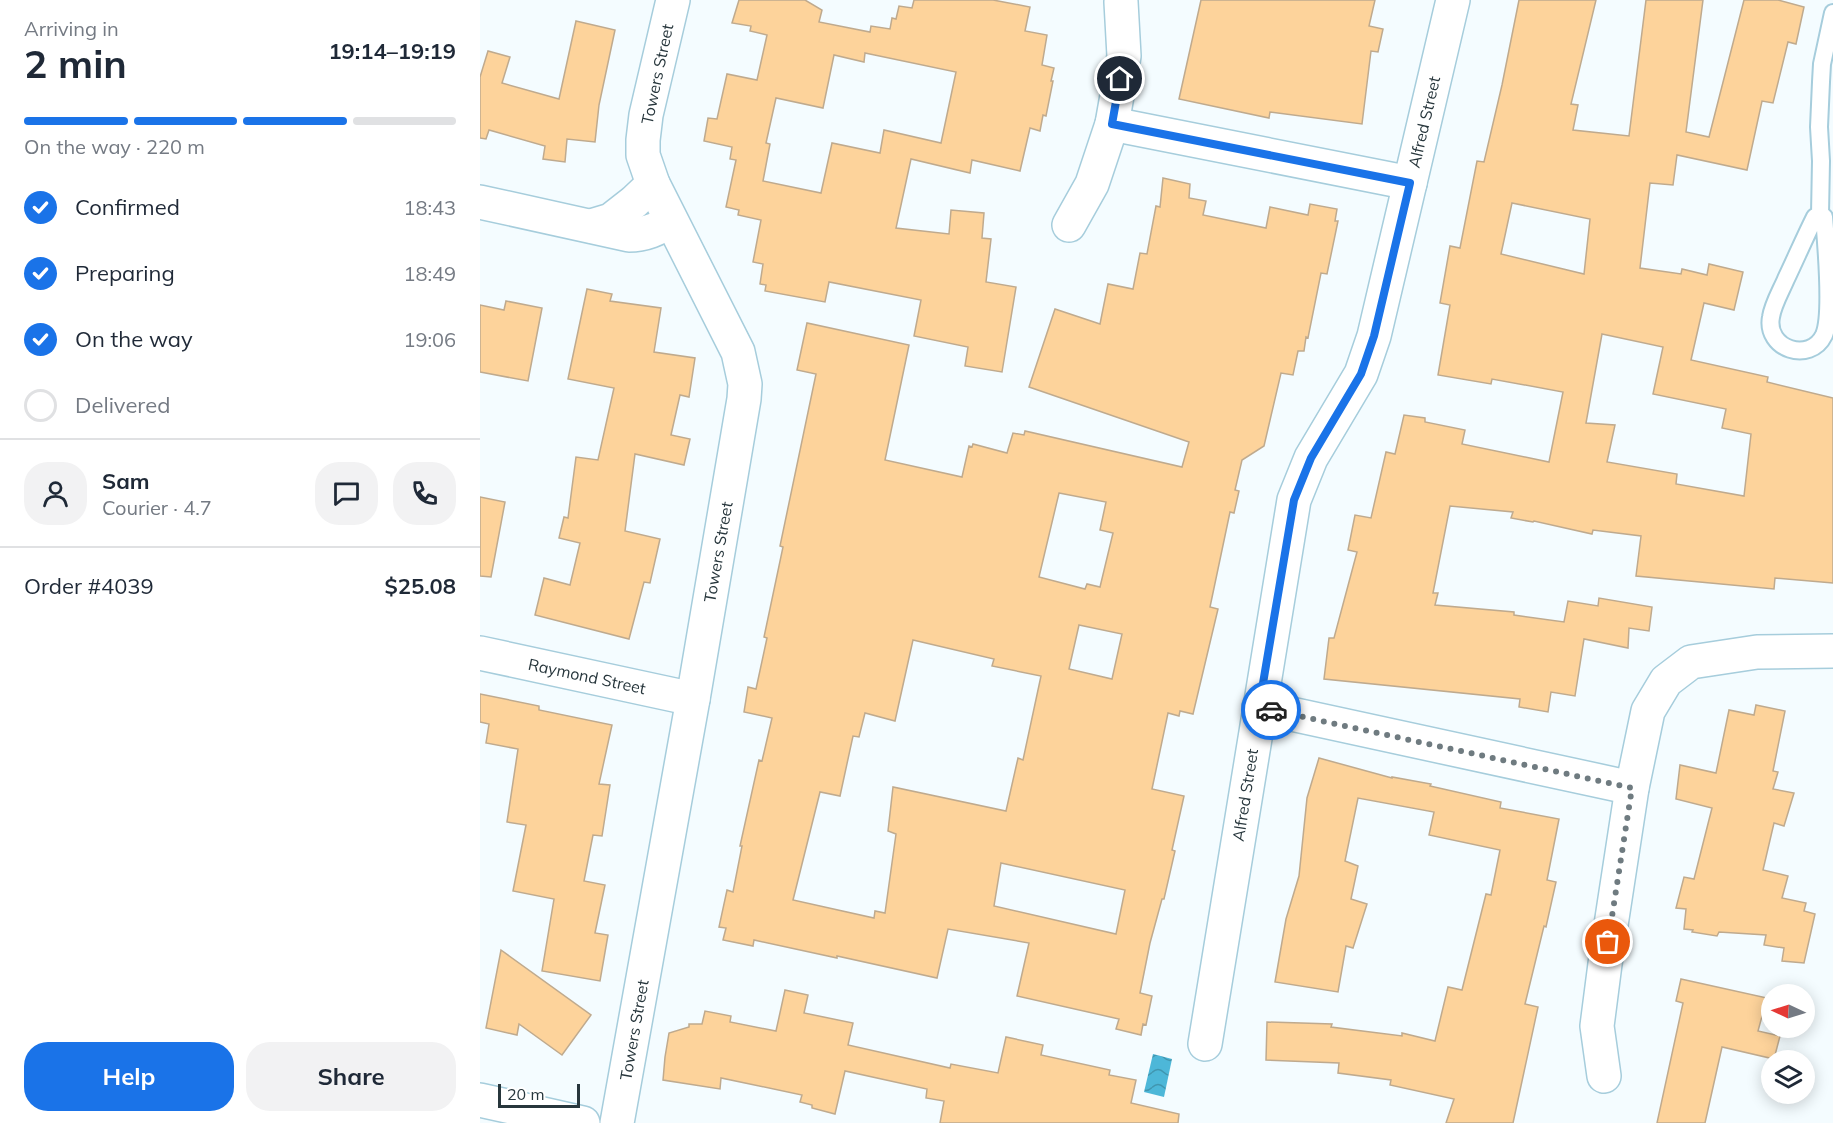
<!DOCTYPE html>
<html lang="en">
<head>
<meta charset="utf-8">
<style>
	body { margin:0; font-family:Mulish,sans-serif; background:#f2f2f3; color:#1f2937; height:100vh; display:flex; flex-direction:column; font-size:22px; white-space:nowrap }
	* { box-sizing:border-box; margin:0 }
	p { font-size:20px; color:#747a83 }
	.icon { flex:none; width:33px; height:33px; fill:none; stroke:currentColor; stroke-width:2; stroke-linecap:round; stroke-linejoin:round }
	.map { position:relative; flex:1; overflow:hidden }
	.panel { display:flex; flex-direction:column; background:#fff; width:480px }
	.panel>* { flex:none }
	.needle { width:39px; rotate:274deg }
	.fabs { position:absolute; left:1281px; top:984px; display:grid; gap:12px }
	.fabs a { display:grid; place-items:center; width:54px; height:54px; border-radius:50%; background:#fff; box-shadow:0 3px 15px #0003; font-size:30px }
	.scale { position:absolute; left:18px; bottom:15px; width:82px; box-sizing:border-box; padding-left:6px; border:3px solid #27363c; border-top:0; font-size:16px; line-height:21px; white-space:nowrap; color:#27363c; -webkit-text-stroke:4px #fff; paint-order:stroke }
	.pin { position:absolute; display:grid; place-items:center; width:51px; height:51px; color:#fff; margin:-26px; border:3px solid #fff; border-radius:50%; box-shadow:0 2px 6px #0007 }
	.courier { position:absolute; display:grid; place-items:center; width:60px; height:60px; margin:-30px; border:4px solid #1a73e8; border-radius:50%; background:#fff; color:#222; box-shadow:0 2px 8px #0007 }
	.overview em { font-style:normal; font-weight:700 }
	.overview div { display:flex; flex-direction:column-reverse }
	.overview { display:flex; align-items:center; justify-content:space-between; height:102px; padding:0 24px }
	h1 { font-size:39px; font-weight:700; line-height:45px }
	.bar { display:grid; grid-template-columns:repeat(4,1fr); gap:9px 6px; align-content:center; height:72px; padding:0 24px }
	.bar i { height:8px; border-radius:4px; background:#e0e1e3 }
	.bar .active { background:#1a73e8 }
	.bar p { grid-column:span 4 }
	.line { display:flex; align-items:center; gap:15px; padding:0 24px; border-top:2px solid #e0e1e3 }
	.line div { flex:1 }
	.round { display:grid; place-items:center; flex:none; width:63px; height:63px; border-radius:24px; background:#f2f2f3 }
	ol { padding:0 24px; list-style:none }
	li { display:flex; align-items:center; gap:18px; height:66px }
	li p { margin-inline-start:auto }
	li .icon { padding:6px; border-radius:50%; background:#1a73e8; color:#fff; stroke-width:4 }
	li:last-child { color:#747a83 }
	li i { width:33px; height:33px; border:3px solid #e0e1e3; border-radius:50% }
	.cta { display:flex; gap:12px; margin-top:auto; padding:12px 24px }
	.cta a { flex:1; height:69px; border-radius:24px; background:#1a73e8; color:#fff; font-size:24px; font-weight:700; line-height:69px; text-align:center }
	.cta a+a { background:#f2f2f3; color:#1f2937 }
	main { display:flex; flex:1; min-height:0 }
	.map>svg:first-child { display:block }
	.water { fill:url(#water-waves) }
	.building { fill:#fdd39b; stroke:#bfaa8e; stroke-width:1.5; fill-rule:evenodd }
	.lines { fill:none; stroke-linecap:round; stroke-linejoin:round }
	.service-casing { stroke:#a6cddc; stroke-width:20 }
	.minor-casing { stroke:#a6cddc; stroke-width:36 }
	.service { stroke:#fff; stroke-width:16 }
	.minor { stroke:#fff; stroke-width:33 }
	.done { stroke:#6f7b80; stroke-width:6; stroke-dasharray:0 10.8 }
	.route { stroke:#1a73e8; stroke-width:8 }
	.labels { text-anchor:middle; dominant-baseline:central; stroke-width:4.5; stroke-linejoin:round; paint-order:stroke }
	.street-label { font-size:16px; fill:#27363c; stroke:#fff }
</style>
</head>
<body>
<main>
<section class="panel">
<div class="overview"><div><h1>2 min</h1><p>Arriving in</p></div><em>19:14–19:19</em></div>
<div class="bar"><i class="active"></i><i class="active"></i><i class="active"></i><i></i><p>On the way · 220 m</p></div>
<ol>
<li><svg class="icon" aria-label="check" viewBox="0 0 24 24"><path d="M5 12l5 5 9-10"/></svg>Confirmed<p>18:43</p></li>
<li><svg class="icon" aria-label="check" viewBox="0 0 24 24"><path d="M5 12l5 5 9-10"/></svg>Preparing<p>18:49</p></li>
<li><svg class="icon" aria-label="check" viewBox="0 0 24 24"><path d="M5 12l5 5 9-10"/></svg>On the way<p>19:06</p></li>
<li><i></i>Delivered</li>
</ol>
<div class="line" style="height:108px"><a class="round"><svg class="icon" aria-label="person" viewBox="0 0 24 24"><circle cx="12" cy="8" r="4"/><path d="M4 21q1-7 8-7t8 7"/></svg></a><div><b>Sam</b><p>Courier · 4.7</p></div><a class="round"><svg class="icon" aria-label="chat" viewBox="0 0 24 24"><path d="M4 5h16v11H9l-5 4z"/></svg></a><a class="round"><svg class="icon" aria-label="phone" viewBox="0 0 24 24"><path d="M5 4h4l2 5-3 2q2 4 5 5l2-3 5 2v4C11 20 4 13 5 4z"/></svg></a></div>
<div class="line" style="height:78px"><div>Order #4039</div><b>$25.08</b></div>
<div class="cta"><a>Help</a><a>Share</a></div>
</section>
<div class="map">
<svg width="1353" height="1123" viewBox="0 0 1353 1123">
	<defs>
		<pattern id="water-waves" width="16" height="10" patternUnits="userSpaceOnUse" patternTransform="scale(1.5)"><rect width="16" height="10" fill="#4db7d8"/><path d="M0 5q4-4 8 0t8 0" fill="none" stroke="#4096b0"/></pattern>
	</defs>
	<rect width="100%" height="100%" fill="#f4fcff"/>
	<polygon class="water" points="673,1054 692,1059 684,1097 664,1092"/>
	<g class="building">
		<path d="M259 0H325L342 10 339 22 390 32 391 26 410 29 412 18 416 19 419 6 432 8 434 0H513L550 7 545 31 567 35 562 65 574 68 571 81H573L566 116 563 115 560 131 550 128 540 171 492 160 490 173 431 159 416 228 469 234 471 210 504 213 502 238 511 239 506 282 536 287 522 372 485 366 488 347 434 336 441 300 349 282 345 302 285 291 286 285 280 284 283 264 273 262 281 220 258 215 259 210 246 207 256 160 250 159 252 147 224 141 228 118 237 119 247 74 277 80 287 35 270 31 271 26 252 23ZM385 53 476 72 461 143 404 130 400 153 352 143 341 193 283 181 290 144 286 143 296 98 343 108 354 55 384 62Z"/>
		<polygon points="721,0 895,0 889,26 903,29 898,52 891,51 882,124 790,112 789,118 699,99"/>
		<path d="M1039 0H1116L1091 104 1098 105 1093 130 1149 136 1166 0H1223L1206 132 1229 137 1264 0H1298L1324 7 1316 44 1308 42 1293 103 1282 101 1267 170 1197 155 1193 185 1170 183 1160 268 1201 274 1202 269 1227 275 1229 264 1263 272 1254 310 1224 303 1211 360 1288 377 1287 382 1353 398V583L1295 578 1294 589 1156 576 1161 536 1113 530 1112 534 1054 521 1053 522 1031 518 1033 512 970 506 953 593H958L955 605 1034 612V615L1084 622 1088 601 1118 606 1119 598 1172 607 1169 631 1149 628 1148 648 1104 639 1095 696 1071 692 1068 712 1039 707 1040 699 844 679 849 638H854L877 552 868 550 875 515 891 518 906 452 915 454 924 415 945 418V422L985 430 982 444 1069 462 1083 392 1012 379 1011 384 958 375 970 305 960 303 970 246 980 248 997 161 1004 162 1022 85ZM1032 203 1110 219 1104 274 1021 254ZM1122 334 1183 347 1173 394 1246 409 1242 428 1271 434 1264 496 1196 484 1197 474 1127 462 1135 425 1106 423Z"/>
		<polygon points="96,21 135,30 119,105 115,142 87,139 85,162 63,159 65,146 9,130 6,139 0,138 0,77 8,51 30,57 22,83 79,99"/>
		<path d="M683 178 710 184 709 198 726 201 723 215 786 228 790 207 828 215 830 204 857 209 855 221H858L847 274 841 273 828 338 826 337 824 351H818L813 375 801 373 784 446 762 460 755 490 759 491 754 513 750 512 730 607 738 609 713 714 700 711 699 716 688 713 672 789 704 796 692 850 695 851 684 899H682L670 943 660 993 672 996 666 1025 663 1024 661 1035 636 1029 639 1019 537 996 549 943 468 929 457 978 357 956V958L274 940 273 946 243 940 246 928 239 927 247 890 253 892 262 846H260L279 760 282 761 292 718 264 712 268 687 276 689 287 638 284 637 303 547 300 546 336 374 317 370 327 323 429 345 405 460 482 477 489 446 492 447 493 444 527 453 533 433 544 435 545 431 702 467 709 442 549 387 575 309 620 324 628 284 653 289 660 253 667 254 676 206 680 207ZM579 493 626 502 620 530 633 533 620 587 607 584 605 589 559 577ZM599 625 642 634 632 679 589 669ZM433 640 514 659 512 666 561 676 543 760 538 758 526 811 413 787 408 831 416 834 405 913 395 911 394 918 313 900 340 792 360 796 373 736 379 737 385 713 415 721ZM521 863 645 890 636 934 514 906Z"/>
		<polygon points="107,289 132,294 130,301 181,308 174,352 215,358 209,397 200,395 191,435 210,439 204,465 155,454 145,531 180,539 170,583 164,582 149,639 55,615 64,578 90,585 100,543 79,538 84,517 88,518 96,457 118,460 134,388 88,379"/>
		<polygon points="26,301 62,308 48,381 0,372 0,305 24,310"/>
		<polygon points="0,497 25,502 11,577 0,576"/>
		<polygon points="0,694 59,706 59,710 132,725 119,784 130,785 122,836 113,835 104,881 125,885 115,933 128,935 120,981 62,971 74,899 33,891 46,825 27,822 38,749 6,743 9,724 0,722"/>
		<polygon points="1276,705 1305,711 1293,771 1298,772 1293,789 1314,793 1304,826 1294,823 1283,870 1308,876 1302,898 1326,903 1324,911 1335,914 1324,963 1302,961 1304,948 1284,945 1286,935 1239,932 1237,936 1212,932 1213,930 1204,929 1206,909 1196,908 1204,877 1214,879 1232,808 1196,799 1200,765 1236,773 1249,710 1274,715"/>
		<polygon points="839,758 912,778 912,777 951,784 950,786 1021,802 1020,808 1079,819 1067,880 1076,882 1066,927 1064,926 1045,1004 1058,1007 1033,1123 966,1123 974,1099 910,1085 911,1080 858,1073 859,1063 786,1060 787,1022 852,1024 851,1027 922,1036 922,1033 955,1041 968,987 982,990 1006,894 1011,895 1020,850 949,835 954,812 878,798 865,861 878,866 871,899 887,904 873,948 866,946 858,992 795,982 806,919 819,876 827,798"/>
		<polygon points="21,950 111,1015 82,1055 39,1024 37,1035 6,1028"/>
		<polygon points="1201,979 1287,998 1278,1031 1300,1036 1294,1059 1242,1047 1225,1123 1177,1123 1203,1003 1196,1001"/>
		<polygon points="305,990 328,995 324,1013 373,1023 368,1045 470,1068 471,1064 518,1073 526,1037 563,1045 561,1055 630,1070 629,1075 656,1080 651,1103 699,1114 698,1123 460,1123 464,1101 446,1098 447,1089 365,1071 355,1114 332,1108 332,1105 320,1102 322,1095 241,1078 240,1089 183,1080 185,1057 189,1033 209,1027 209,1024 222,1024 225,1011 251,1016 250,1022 296,1031"/>
	</g>
	<g class="lines">
		<defs>
			<path id="service" d="M1340 214 1335 217C1325 237 1316 258 1306 279 1301 291 1293 304 1291 317 1285 349 1330 364 1344 335 1353 314 1346 242 1344 217L1340 214 1341 161 1339 127 1341 82 1342 64 1353 13"/>
			<g id="minor">
				<polyline points="632,124 930,183"/>
				<path d="M0 202 149 235C165 235 177 229 191 221"/>
				<polyline points="589,225 612,184 632,124 644,56 641,2"/>
				<polyline points="111,226 131,220 154,202 173,184"/>
				<polyline points="0,653 213,699"/>
				<polyline points="779,707 1152,788"/>
				<polyline points="725,1044 814,500 831,458 881,374 894,336 973,0"/>
				<polyline points="1124,1076 1117,1026 1125,964 1152,788 1168,711 1186,681 1211,662 1277,652 1353,651"/>
				<polyline points="0,1100 103,1123"/>
				<polyline points="137,1123 213,699 264,399 265,384 258,352 173,184 163,155 163,140 166,115 193,0"/>
			</g>
		</defs>
		<use href="#service" class="service-casing"/>
		<use href="#minor" class="minor-casing"/>
		<use href="#service" class="service"/>
		<use href="#minor" class="minor"/>
	</g>
	<g class="lines">
		<polyline class="done" points="791,710 1152,788 1128,942"/>
		<polyline class="route" points="640,79 632,124 930,183 894,336 881,374 831,458 814,500 779,707 791,710"/>
	</g>
	<g class="labels">
		<g class="street-label">
			<text transform="translate(177 74) rotate(-78)">Towers Street</text>
			<text transform="translate(944 122) rotate(-77)">Alfred Street</text>
			<text transform="translate(238 552) rotate(-80)">Towers Street</text>
			<text transform="translate(107 676) rotate(12)">Raymond Street</text>
			<text transform="translate(765 795) rotate(-81)">Alfred Street</text>
			<text transform="translate(154 1030) rotate(-80)">Towers Street</text>
		</g>
	</g>
</svg>
<div class="fabs">
<a><svg class="needle" viewBox="-14 -14 28 28"><path d="M0-13l5 13h-10z" fill="#e53935"/><path d="M0 13l5-13h-10z" fill="#747a83"/></svg></a>
<a><svg class="icon" aria-label="layers" viewBox="0 0 24 24"><path d="M12 4l9 5-9 5-9-5zM3 14l9 5 9-5"/></svg></a>
</div>
<div class="scale">20 m</div>
<div class="pin" style="left:1128px;top:942px;background:#ea580c"><svg class="icon" aria-label="bag" viewBox="0 0 24 24"><path d="M5 8h14l-1 12H6zM9 8a3 3 0 0 1 6 0"/></svg></div>
<div class="pin" style="left:640px;top:79px;background:#1f2937"><svg class="icon" aria-label="home" viewBox="0 0 24 24"><path d="M3 11l9-7 9 7M6 9v11h12V9"/></svg></div>
<div class="courier" style="left:791px;top:710px"><svg class="icon" aria-label="car" viewBox="0 0 24 24"><path d="M5 17H2v-5l4-1 3-4h7l3 4 3 1v5h-3M9 17h6M6 11h13"/><circle cx="7" cy="17" r="2"/><circle cx="17" cy="17" r="2"/></svg></div>
</div>
</main>
</body>
</html>
